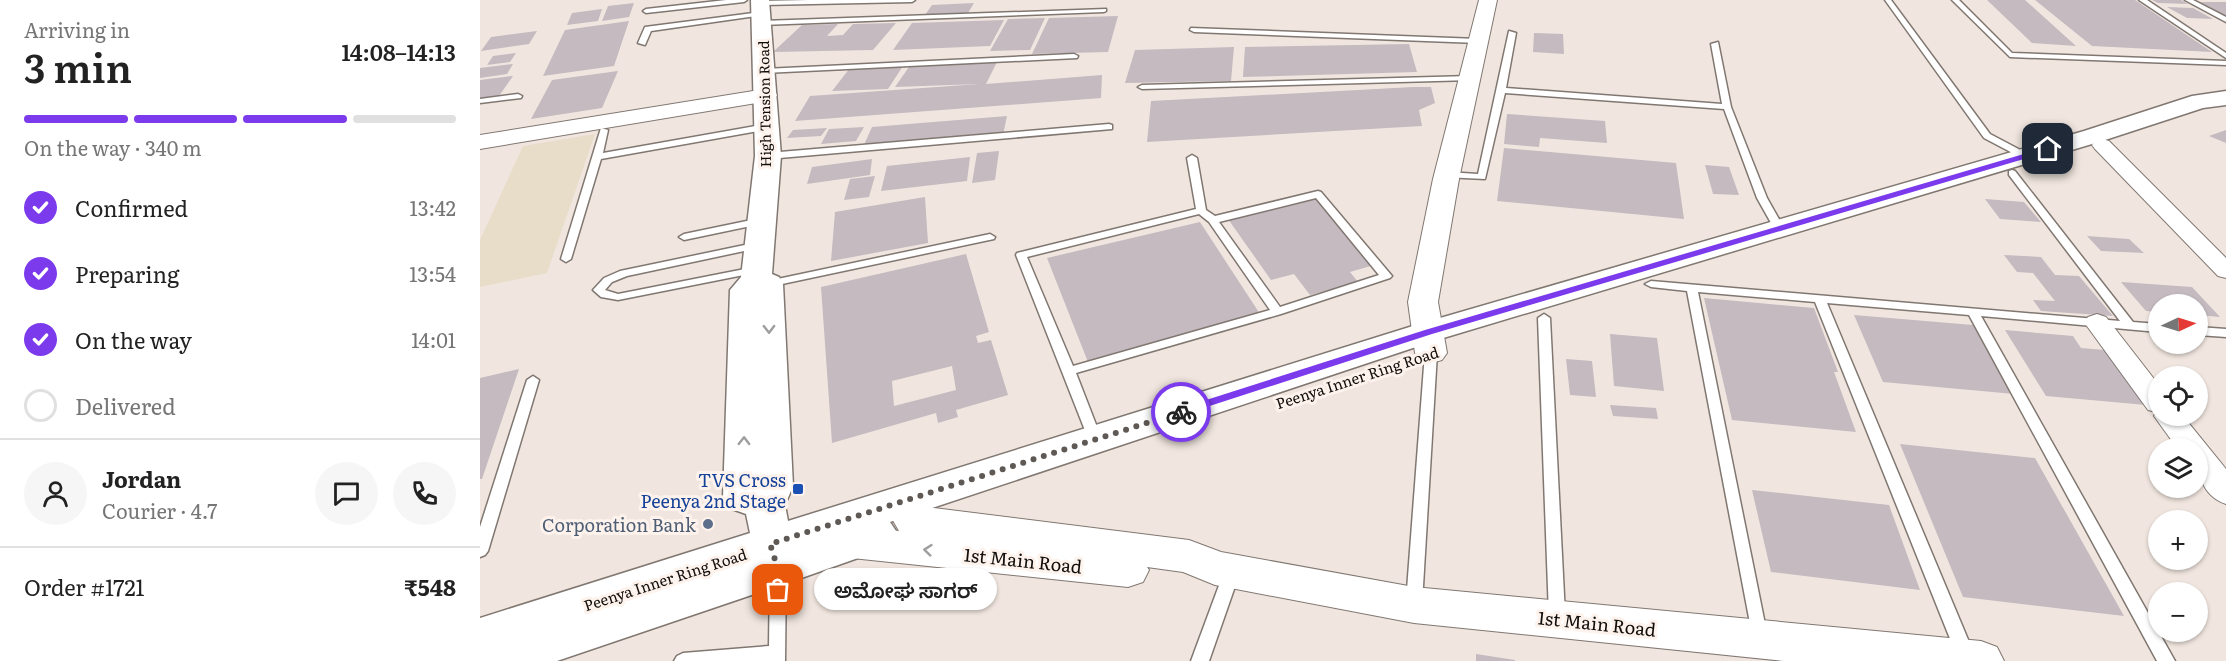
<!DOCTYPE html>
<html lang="en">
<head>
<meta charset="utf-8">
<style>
	body { margin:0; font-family:Literata,"Noto Sans Kannada",serif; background:#f6f6f6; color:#222; height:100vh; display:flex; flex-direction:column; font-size:22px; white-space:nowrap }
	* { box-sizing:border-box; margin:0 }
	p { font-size:20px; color:#767676 }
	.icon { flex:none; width:33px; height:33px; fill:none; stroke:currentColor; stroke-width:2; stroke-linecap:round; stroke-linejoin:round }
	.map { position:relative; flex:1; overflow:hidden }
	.panel { display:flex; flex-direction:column; background:#fff; width:480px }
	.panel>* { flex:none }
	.needle { width:39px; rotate:86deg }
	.controls { position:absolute; left:1668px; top:294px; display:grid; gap:12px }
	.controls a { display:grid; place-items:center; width:60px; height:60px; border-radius:50%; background:#fff; box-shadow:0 2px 4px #0004; font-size:30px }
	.pin { position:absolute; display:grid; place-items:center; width:51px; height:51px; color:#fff; margin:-26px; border-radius:12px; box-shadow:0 3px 9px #0006 }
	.courier { position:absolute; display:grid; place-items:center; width:60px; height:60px; margin:-30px; border:4px solid #7c3aed; border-radius:50%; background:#fff; color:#222; box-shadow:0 2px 8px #0007 }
	.bubble { position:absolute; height:42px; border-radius:21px; background:#fff; box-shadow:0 2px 4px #0004; font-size:20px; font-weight:600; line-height:42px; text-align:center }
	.headline em { font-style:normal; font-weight:600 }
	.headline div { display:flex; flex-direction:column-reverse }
	.headline { display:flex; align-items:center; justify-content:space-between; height:102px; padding:0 24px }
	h1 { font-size:39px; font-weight:600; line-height:45px }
	.bar { display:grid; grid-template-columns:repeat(4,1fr); gap:9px 6px; align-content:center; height:72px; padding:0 24px }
	.bar i { height:8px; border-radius:4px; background:#e0e0e0 }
	.bar .selected { background:#7c3aed }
	.bar p { grid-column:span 4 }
	.line { display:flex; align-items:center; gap:15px; padding:0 24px; border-top:2px solid #e0e0e0 }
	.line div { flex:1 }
	.round { display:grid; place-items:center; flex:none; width:63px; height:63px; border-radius:32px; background:#f6f6f6 }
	ol { padding:0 24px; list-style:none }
	li { display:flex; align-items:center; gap:18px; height:66px }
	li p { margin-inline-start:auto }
	li .icon { padding:6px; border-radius:50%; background:#7c3aed; color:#fff; stroke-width:4 }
	li:last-child { color:#767676 }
	li i { width:33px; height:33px; border:3px solid #e0e0e0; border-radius:50% }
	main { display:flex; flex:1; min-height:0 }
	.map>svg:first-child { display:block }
	.commercial { fill:#e7ddc8 }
	.building { fill:#c4bac0; fill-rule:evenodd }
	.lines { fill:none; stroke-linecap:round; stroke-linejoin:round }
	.service-casing { stroke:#807771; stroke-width:3 }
	.minor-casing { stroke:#807771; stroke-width:2 }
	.tertiary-casing { stroke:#807771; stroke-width:2 }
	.secondary-casing { stroke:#807771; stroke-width:3 }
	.service { fill:#fff; fill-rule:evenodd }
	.minor { fill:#fff; fill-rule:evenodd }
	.tertiary { fill:#fff; fill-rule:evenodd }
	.secondary { fill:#fff; fill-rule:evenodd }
	.oneway { stroke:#a09e9d }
	.route { fill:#7c3aed }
	.done { stroke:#5f5955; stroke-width:6; stroke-dasharray:0 10.8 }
	.transit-dot { fill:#1a4fb4; stroke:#fef3ec; stroke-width:2 }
	.service-dot { fill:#5c6f8a; stroke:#fef3ec; stroke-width:2 }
	.labels { text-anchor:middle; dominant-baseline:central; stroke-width:6; stroke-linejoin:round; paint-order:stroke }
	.far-street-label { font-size:14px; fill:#110d0b; stroke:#fef3ec }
	.street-label { font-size:15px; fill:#110d0b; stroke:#fef3ec }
	.near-transit-label { font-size:18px; fill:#164399; stroke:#fef3ec; text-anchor:end }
	.near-service-label { font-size:18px; fill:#4e5e75; stroke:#fef3ec; text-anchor:end }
	.near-street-label { font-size:18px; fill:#110d0b; stroke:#fef3ec }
</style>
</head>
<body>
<main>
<section class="panel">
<div class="headline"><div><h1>3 min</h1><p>Arriving in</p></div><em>14:08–14:13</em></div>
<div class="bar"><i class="selected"></i><i class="selected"></i><i class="selected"></i><i></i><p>On the way · 340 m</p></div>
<ol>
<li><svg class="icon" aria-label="check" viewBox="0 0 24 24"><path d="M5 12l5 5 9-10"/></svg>Confirmed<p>13:42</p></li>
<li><svg class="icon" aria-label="check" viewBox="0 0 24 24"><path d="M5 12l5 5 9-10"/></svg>Preparing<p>13:54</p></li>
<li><svg class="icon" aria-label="check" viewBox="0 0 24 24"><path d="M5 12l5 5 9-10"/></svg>On the way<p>14:01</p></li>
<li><i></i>Delivered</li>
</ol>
<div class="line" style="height:108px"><a class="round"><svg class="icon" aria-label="person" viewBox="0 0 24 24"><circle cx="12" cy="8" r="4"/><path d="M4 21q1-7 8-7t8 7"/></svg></a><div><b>Jordan</b><p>Courier · 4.7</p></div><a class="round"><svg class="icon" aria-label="chat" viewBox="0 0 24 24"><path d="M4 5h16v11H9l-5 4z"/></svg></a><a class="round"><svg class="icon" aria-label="phone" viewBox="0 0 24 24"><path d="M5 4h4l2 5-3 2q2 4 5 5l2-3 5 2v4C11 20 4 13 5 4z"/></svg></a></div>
<div class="line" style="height:78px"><div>Order #1721</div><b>₹548</b></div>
</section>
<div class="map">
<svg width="1746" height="661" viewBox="0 0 1746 661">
	<rect width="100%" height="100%" fill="#f1e6df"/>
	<polygon class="commercial" points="115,134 67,273 0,287 0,240 43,146"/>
	<g class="building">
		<polygon points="1507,0 1545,0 1596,46 1552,43"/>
		<polygon points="1555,0 1655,0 1732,52 1612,46"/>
		<polygon points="1672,0 1701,0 1708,4 1678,3"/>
		<polygon points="1720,2 1746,2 1746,16"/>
		<polygon points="154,3 149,17 122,21 128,6"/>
		<polygon points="494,3 488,13 445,15 452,5"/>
		<polygon points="1687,7 1713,8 1733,19 1707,18"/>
		<polygon points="122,9 118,21 87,25 92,13"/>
		<polygon points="638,16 628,52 552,54 569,18"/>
		<polygon points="565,18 550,50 510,51 528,19"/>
		<polygon points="524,20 510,46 413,50 432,23"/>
		<polygon points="149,21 134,66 63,76 85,30"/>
		<polygon points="416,23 393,50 293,52 322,25 358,24 347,36 363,35 373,24"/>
		<polygon points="57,31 49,44 1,51 11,37"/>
		<polygon points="1054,33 1083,34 1084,54 1053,52"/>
		<polygon points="929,44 937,72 763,77 765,47"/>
		<polygon points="754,47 751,81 645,83 655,50"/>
		<polygon points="36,53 30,62 7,65 13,56"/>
		<polygon points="518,60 506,84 622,75 621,98 315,121 330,96 499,84 415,87 431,64"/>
		<polygon points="33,64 27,74 0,78 0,68"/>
		<polygon points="423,66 408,89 352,91 370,68"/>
		<polygon points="138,71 122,108 51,119 72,80"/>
		<polygon points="33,76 19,96 0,99 0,80"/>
		<polygon points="933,87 951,87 955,103 939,110 942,126 667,142 671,101"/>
		<polygon points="1027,114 1125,121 1127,143 1060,138 1059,147 1024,144"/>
		<polygon points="527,116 523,135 383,147 392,127"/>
		<polygon points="384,127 376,141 341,144 349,129"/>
		<polygon points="347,128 341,136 307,138 313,130"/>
		<polygon points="1746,130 1746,143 1729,136"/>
		<polygon points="1024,148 1196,163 1204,219 1017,201"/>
		<polygon points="519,151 515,180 492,183 497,153"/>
		<polygon points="490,157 487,181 401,191 407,166"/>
		<polygon points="392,159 390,175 327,184 332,167"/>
		<polygon points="1225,165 1249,167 1259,195 1233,194"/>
		<polygon points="395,176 389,197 364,200 370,179"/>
		<polygon points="445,197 448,243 351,261 355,212"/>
		<polygon points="836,198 894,265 870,272 878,282 830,295 814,274 791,280 748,219"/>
		<polygon points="1505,199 1544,202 1561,222 1520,219"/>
		<polygon points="720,222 780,314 608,362 567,258"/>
		<polygon points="1607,236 1649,239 1664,253 1621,251"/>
		<path d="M486 254 509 332 496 336 498 343 511 340 528 395 476 410 478 417 458 423 456 413 352 443 341 287ZM472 366 476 390 414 406 412 381Z"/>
		<polygon points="1524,255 1561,257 1575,275 1599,276 1633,316 1561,311 1553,300 1575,301 1553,273 1537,272"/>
		<polygon points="1641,282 1712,287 1740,317 1718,315 1718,304 1678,304 1678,312 1666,311"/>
		<polygon points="1224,298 1334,308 1358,372 1354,372 1376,432 1252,420"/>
		<polygon points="1374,315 1493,325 1534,394 1403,382"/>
		<polygon points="1525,330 1593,336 1601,348 1625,350 1666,405 1566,396"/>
		<polygon points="1130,334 1177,338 1184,391 1134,386"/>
		<polygon points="1086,359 1112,361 1116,397 1090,395"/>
		<polygon points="39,369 2,479 0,479 0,378"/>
		<polygon points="1130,405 1176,408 1178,419 1133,416"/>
		<polygon points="1420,444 1555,458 1644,616 1483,597"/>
		<polygon points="1272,490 1409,505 1440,590 1291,572"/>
		<polygon points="996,654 1035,660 1035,661 996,661"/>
	</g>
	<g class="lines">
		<defs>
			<g id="service">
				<polygon points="246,0 267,0 264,2 166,13 163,11 166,9"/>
				<polygon points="329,0 435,0 432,2 280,5 277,3 280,1"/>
				<polygon points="1405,0 1411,0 1510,134 1548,154 1548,158 1542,158 1504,138"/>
				<polygon points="1472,0 1479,0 1532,53 1746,61 1746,65 1530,57"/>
				<polygon points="1659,0 1667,0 1746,53 1746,58"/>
				<polygon points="1705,0 1713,0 1746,17 1746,22"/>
				<polygon points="626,9 626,11 624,12 282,25 278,23 282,21"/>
				<polygon points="281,12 283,13 283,15 171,31 165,45 158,43 165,27"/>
				<polygon points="711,28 998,39 1002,41 998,43 714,32 710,30"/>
				<polygon points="1029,31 1036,33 1026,88 1242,104 1231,44 1238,42 1251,107 1287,198 1304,228 1303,230 1295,230 1277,198 1244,109 1025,93 1005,179 964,177 962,175 967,172 998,174"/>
				<polygon points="594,54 598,56 597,58 284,73 280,71 284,69"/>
				<polygon points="990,76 994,78 993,80 662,89 658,87 662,85"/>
				<polygon points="38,94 42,96 41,98 0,103 0,99"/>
				<polygon points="287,124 291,127 290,129 121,159 91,259 86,262 81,259 121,128 128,130 123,153"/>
				<polygon points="629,124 632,125 632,129 288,159 283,156 288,153"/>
				<path d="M712 155 717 158 726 210 735 216 838 191 841 192 912 276 910 278 801 314 596 373 622 440 620 443H610L536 255 537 253 716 209 707 158ZM836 198 899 275 800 307 739 222ZM719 214 729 222 790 310 593 366 547 257Z"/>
				<polygon points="1532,170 1535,171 1653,322 1678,324 1678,332 1501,316 1695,661 1677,661 1489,315 1347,303 1497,661 1479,661 1335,302 1218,292 1287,634 1285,639 1279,641 1273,639 1207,291 1171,287 1165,284 1171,281 1640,321 1529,175 1529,171"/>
				<polygon points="281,218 285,219 286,221 285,223 204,240 199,237 204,234"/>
				<polygon points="510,234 515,237 514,239 288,287 282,284 288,281"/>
				<polygon points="279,242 284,245 283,247 147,276 132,282 125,290 138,294 275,267 281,270 279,272 138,300 121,297 113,290 124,278 140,271"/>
				<polygon points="1064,314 1070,318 1085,615 1083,620 1077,622 1071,620 1069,615 1058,318"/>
				<polygon points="1718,327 1746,329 1746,337 1718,335"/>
				<polygon points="951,349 957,353 942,603 940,608 934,610 928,608 926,603 945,353"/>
				<polygon points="53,376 59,380 8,551 5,555 0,557 0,527 47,380"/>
				<polygon points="298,565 304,566 306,571 305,661 194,661 197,656 203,653 289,646 290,571 292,566"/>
				<polygon points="752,566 758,567 760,572 729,661 711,661 744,572 746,567"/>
			</g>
			<g id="minor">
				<polygon points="1622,139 1629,141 1746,258 1746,278 1738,276 1615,149 1612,145 1615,141"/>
				<path d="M1617 314 1626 317 1678 384V416H1703L1746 469V504C1720 495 1718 472 1718 448H1697L1674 416 1676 412 1668 410 1604 322 1608 317Z"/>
			</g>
			<g id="tertiary">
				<polygon points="999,0 1017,0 979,179 958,302 967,353 962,360 951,363 940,360 935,353 928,302 953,179"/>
				<polygon points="286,89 294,90 297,95 294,100 0,149 0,135"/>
				<polygon points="422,488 436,493 446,507 709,540 741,552 934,587 1501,641 1517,647 1524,661 1304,661 934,623 735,585 703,572 667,567 669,570 663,582 648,587 372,558 358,553 351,539 357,528 371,523 383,527 419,531 403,503 408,493"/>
			</g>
			<polygon id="secondary" points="271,0 289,0 301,156 292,274 299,277 303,284 313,486 305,505 308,521 936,325 1604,131 1712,96 1746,91 1746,105 1723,108 1622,141 960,339 410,522 418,534 412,546 313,581 77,661 0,661 0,618 270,533 266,514 249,508 243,497 250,290 261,277 275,156"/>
		</defs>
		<use href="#service" class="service-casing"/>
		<use href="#minor" class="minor-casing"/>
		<use href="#tertiary" class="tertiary-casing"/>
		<use href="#secondary" class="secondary-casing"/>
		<use href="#service" class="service"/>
		<use href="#minor" class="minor"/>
		<use href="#tertiary" class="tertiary"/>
		<use href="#secondary" class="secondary"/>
	</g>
	<defs><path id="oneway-chevron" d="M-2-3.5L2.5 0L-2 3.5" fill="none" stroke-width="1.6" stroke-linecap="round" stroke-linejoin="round" transform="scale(1.5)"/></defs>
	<g class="oneway">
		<use href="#oneway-chevron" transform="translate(289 329) rotate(89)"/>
		<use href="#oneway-chevron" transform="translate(264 441) rotate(-89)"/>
		<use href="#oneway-chevron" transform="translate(448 550) rotate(-174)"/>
	</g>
	<polygon class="route" points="1568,147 1571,151 952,334 705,414 698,414 696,412 698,409 945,330"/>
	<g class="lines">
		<polyline class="done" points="298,590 298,569 290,544 701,412"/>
	</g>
	<rect class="transit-dot" x="312" y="483" width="12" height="12" rx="3"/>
	<circle class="service-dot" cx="228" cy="524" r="6"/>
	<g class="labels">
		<g class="far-street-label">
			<text transform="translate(284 104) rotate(-91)">High Tension Road</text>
		</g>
		<g class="street-label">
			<text transform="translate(877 377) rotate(-18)">Peenya Inner Ring Road</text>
			<text transform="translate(185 579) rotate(-18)">Peenya Inner Ring Road</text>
		</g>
		<g class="near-transit-label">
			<text x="306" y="479">TVS Cross<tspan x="306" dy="21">Peenya 2nd Stage</tspan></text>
		</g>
		<g class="near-service-label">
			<text x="216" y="524">Corporation Bank</text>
		</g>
		<g class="near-street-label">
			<text transform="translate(543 560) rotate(6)">1st Main Road</text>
			<text transform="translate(1117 623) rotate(6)">1st Main Road</text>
		</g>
	</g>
</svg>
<div class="controls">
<a><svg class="needle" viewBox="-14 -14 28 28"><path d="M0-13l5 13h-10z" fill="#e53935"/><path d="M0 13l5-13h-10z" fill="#767676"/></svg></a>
<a><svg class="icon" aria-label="locate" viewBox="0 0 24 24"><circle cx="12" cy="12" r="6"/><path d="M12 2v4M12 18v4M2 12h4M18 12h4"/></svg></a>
<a><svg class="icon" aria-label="layers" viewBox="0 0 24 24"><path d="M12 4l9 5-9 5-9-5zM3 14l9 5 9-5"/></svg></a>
<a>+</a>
<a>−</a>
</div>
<div class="pin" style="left:298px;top:590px;background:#ea580c"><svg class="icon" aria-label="bag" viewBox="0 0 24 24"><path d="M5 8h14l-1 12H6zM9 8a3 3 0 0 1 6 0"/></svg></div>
<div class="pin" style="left:1568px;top:149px;background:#1f2937"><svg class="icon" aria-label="home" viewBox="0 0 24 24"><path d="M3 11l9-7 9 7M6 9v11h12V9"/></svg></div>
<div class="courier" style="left:701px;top:412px"><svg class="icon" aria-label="bike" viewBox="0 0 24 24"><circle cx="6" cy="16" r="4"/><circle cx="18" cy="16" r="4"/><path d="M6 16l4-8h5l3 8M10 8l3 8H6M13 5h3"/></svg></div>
<div class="bubble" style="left:334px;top:568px;width:183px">ಅಮೋಘ ಸಾಗರ್</div>
</div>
</main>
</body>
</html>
